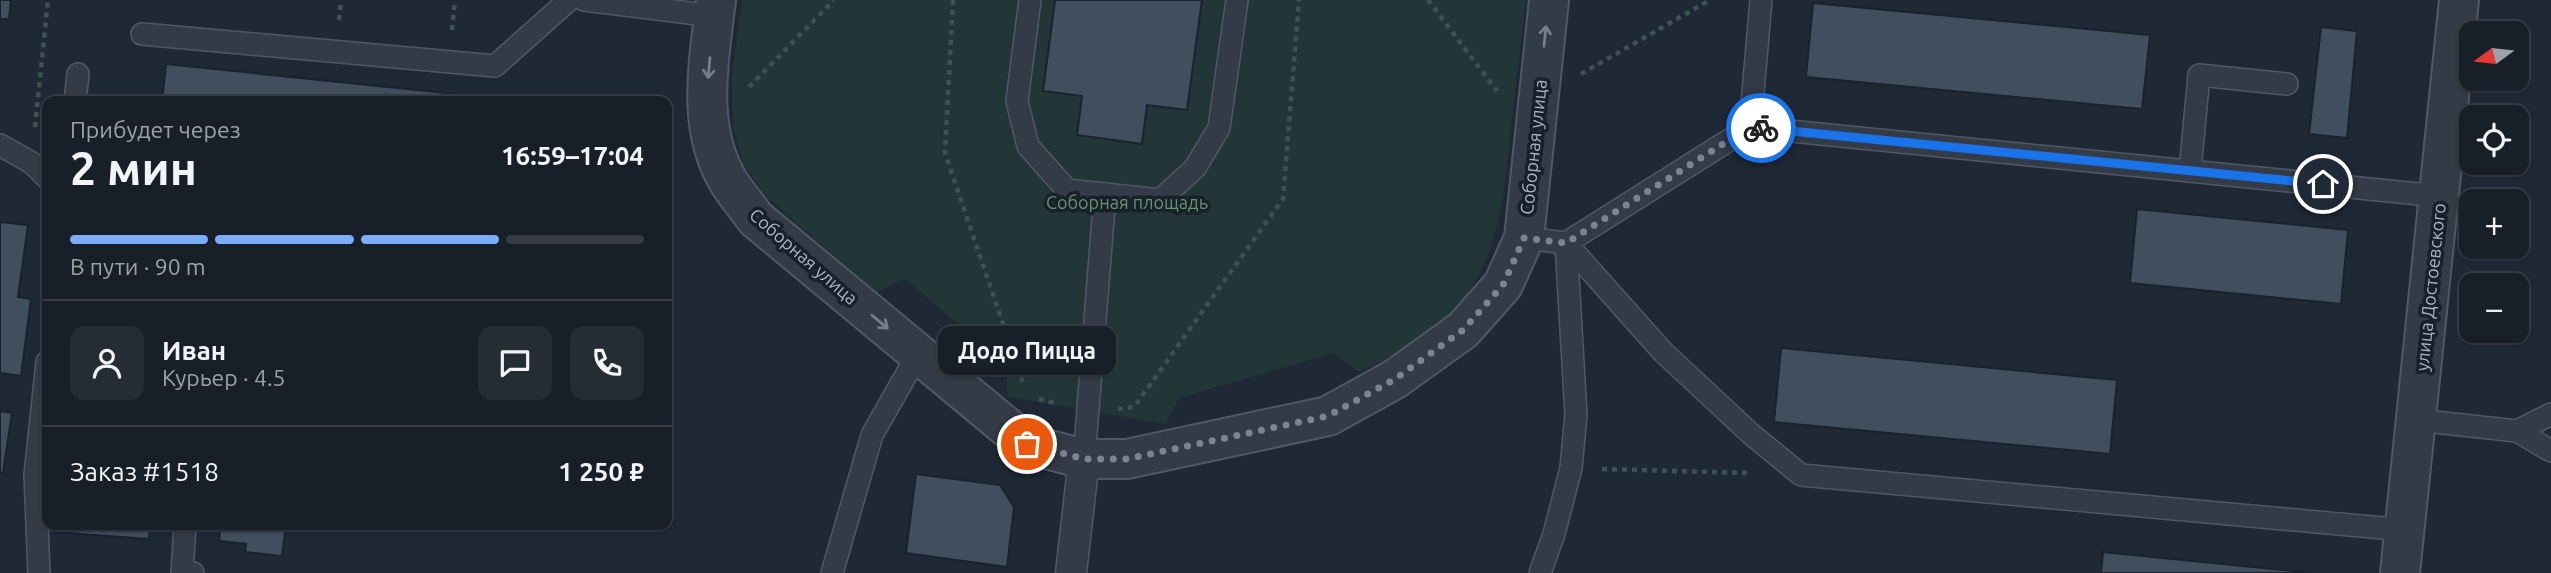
<!DOCTYPE html>
<html lang="ru">
<head>
<meta charset="utf-8">
<style>
	body { margin:0; font-family:Ubuntu,sans-serif; background:#242c34; color:#f1f3f6; height:100vh; display:flex; flex-direction:column; font-size:26px; white-space:nowrap }
	* { box-sizing:border-box; margin:0 }
	p { font-size:23px; color:#9ea2a8 }
	.icon { flex:none; width:38px; height:38px; fill:none; stroke:currentColor; stroke-width:2; stroke-linecap:round; stroke-linejoin:round }
	.map { position:relative; flex:1; overflow:hidden }
	.drawer { position:absolute; left:42px; top:96px; width:630px; height:434px; display:flex; flex-direction:column; background:#171f28; border-radius:14px; box-shadow:0 2px 5px #0004,0 0 0 2px #363d45 }
	.drawer>* { flex:none }
	.needle { width:46px; rotate:255deg }
	.fabs { position:absolute; left:2459px; top:21px; display:grid; gap:14px }
	.fabs a { display:grid; place-items:center; width:70px; height:70px; border-radius:14px; background:#171f28; box-shadow:0 2px 5px #0004,0 0 0 2px #363d45; font-size:35px }
	.pin { position:absolute; display:grid; place-items:center; width:60px; height:60px; color:#fff; margin:-30px; border:4px solid #fff; border-radius:50%; box-shadow:0 2px 7px #0007 }
	.courier { position:absolute; display:grid; place-items:center; width:70px; height:70px; margin:-35px; border:5px solid #1a73e8; border-radius:50%; background:#fff; color:#222; box-shadow:0 2px 9px #0007 }
	.bubble { position:absolute; height:49px; border-radius:14px; background:#171f28; box-shadow:0 2px 5px #0004,0 0 0 2px #363d45; font-size:23px; font-weight:600; line-height:49px; text-align:center }
	.headline em { font-style:normal; font-weight:600 }
	.headline div { display:flex; flex-direction:column-reverse }
	.headline { display:flex; align-items:center; justify-content:space-between; height:119px; padding:0 28px }
	h1 { font-size:46px; font-weight:600; line-height:52px }
	.bar { display:grid; grid-template-columns:repeat(4,1fr); gap:10px 7px; align-content:center; height:84px; padding:0 28px }
	.bar i { height:9px; border-radius:5px; background:#363d45 }
	.bar .selected { background:#7badf9 }
	.bar p { grid-column:span 4 }
	.line { display:flex; align-items:center; gap:18px; padding:0 28px; border-top:2px solid #363d45 }
	.line div { flex:1 }
	.round { display:grid; place-items:center; flex:none; width:74px; height:74px; border-radius:14px; background:#242c34 }
	.map>svg:first-child { display:block }
	.green { fill:#223638 }
	.building { fill:#414e5e; stroke:#1a222d; stroke-width:2 }
	.lines { fill:none; stroke-linecap:round; stroke-linejoin:round }
	.service-casing { stroke:#505865; stroke-width:24 }
	.pedestrian-casing { stroke:#505865; stroke-width:33 }
	.minor-casing { stroke:#505865; stroke-width:42 }
	.tertiary-casing { stroke:#505865; stroke-width:42 }
	.path { stroke:#3e5254; stroke-width:4.5; stroke-dasharray:5 5; stroke-linecap:butt }
	.service { stroke:#323b46; stroke-width:21 }
	.pedestrian { stroke:#323b46; stroke-width:30 }
	.minor { stroke:#323b46; stroke-width:38 }
	.tertiary { stroke:#323b46; stroke-width:38 }
	.oneway { stroke:#757e8b }
	.done { stroke:#7b8492; stroke-width:7; stroke-dasharray:0 12.6 }
	.route { stroke:#1a73e8; stroke-width:9 }
	.labels { text-anchor:middle; dominant-baseline:central; stroke-width:7; stroke-linejoin:round; paint-order:stroke }
	.street-label { font-size:18px; fill:#acb5c4; stroke:#18202a }
	.park-label { font-size:18px; fill:#64946e; stroke:#18202a }
</style>
</head>
<body>
<div class="map">
<svg width="2551" height="573" viewBox="0 0 2551 573">
	<rect width="100%" height="100%" fill="#1f2936"/>
	<path class="green" d="M742 0H1526C1521 42 1516 85 1511 127 1504 186 1502 251 1463 299 1436 332 1397 354 1359 372L1334 353 1179 398 1166 424 1008 397 1005 364 904 278 877 293 766 196 743 163 733 127 732 76Z"/>
	<g class="building">
		<polygon points="0,0 11,0 9,19 0,19"/>
		<polygon points="1055,0 1202,0 1187,110 1147,105 1142,144 1077,135 1082,96 1043,91"/>
		<polygon points="1813,3 2150,35 2142,109 1806,77"/>
		<polygon points="2321,27 2357,31 2347,138 2309,134"/>
		<polygon points="166,64 494,98 494,102 162,102"/>
		<polygon points="2137,209 2348,230 2341,304 2130,283"/>
		<polygon points="0,222 28,225 18,297 31,299 21,376 0,373"/>
		<polygon points="1781,348 2117,380 2110,454 1774,422"/>
		<polygon points="0,411 12,413 3,473 0,473"/>
		<polygon points="916,474 1000,485 1014,507 1007,567 906,553"/>
		<polygon points="54,525 150,525 149,539 54,532"/>
		<polygon points="221,525 286,525 282,556 245,552 246,544 219,541"/>
		<polygon points="2103,552 2314,573 2101,573"/>
	</g>
	<g class="lines">
		<defs>
			<g id="service">
				<polyline points="584,0 714,16"/>
				<polyline points="1030,0 1017,101 1028,146 1067,190 1160,200 1195,168 1219,128 1237,0"/>
				<polyline points="142,34 495,66 569,0"/>
				<polyline points="75,102 78,74"/>
				<polyline points="1750,127 1761,0"/>
				<polyline points="0,145 32,163 47,178"/>
				<polyline points="2190,171 2199,75 2287,84"/>
				<polyline points="1524,238 1566,243 1750,127 2439,196"/>
				<polyline points="1566,243 1663,352 1751,434 1801,475 2405,530"/>
				<polyline points="2416,420 2517,431 2551,414"/>
				<polyline points="2517,431 2551,451"/>
				<polyline points="1084,459 1105,194"/>
				<polyline points="185,525 182,572 193,573"/>
				<polyline points="39,573 35,475 47,362"/>
				<polyline points="832,573 872,435 918,354"/>
				<polyline points="1540,573 1554,534 1571,468 1576,415 1566,243"/>
			</g>
			<polyline id="pedestrian" points="1071,573 1084,459"/>
			<path id="minor" d="M716 0C709 61 695 129 730 184 738 196 747 207 756 219L1027 444 1084 459H1127L1328 416 1395 379 1463 330 1503 285 1524 238 1549 0"/>
			<polyline id="tertiary" points="2400,573 2459,0"/>
		</defs>
		<use href="#service" class="service-casing"/>
		<use href="#pedestrian" class="pedestrian-casing"/>
		<use href="#minor" class="minor-casing"/>
		<use href="#tertiary" class="tertiary-casing"/>
		<g class="path">
			<polyline points="953,0 945,153 1024,386"/>
			<polyline points="1428,0 1497,91"/>
			<polyline points="339,20 341,0"/>
			<polyline points="452,30 455,0"/>
			<polyline points="1581,74 1710,0"/>
			<polyline points="749,87 834,0"/>
			<polyline points="35,127 48,0"/>
			<polyline points="1039,399 1058,404"/>
			<polyline points="1118,409 1134,407 1283,199 1299,0"/>
			<polyline points="1602,469 1748,473"/>
		</g>
		<use href="#service" class="service"/>
		<use href="#pedestrian" class="pedestrian"/>
		<use href="#minor" class="minor"/>
		<use href="#tertiary" class="tertiary"/>
	</g>
	<defs><path id="oneway-shaft" d="M-6 0H5M1.5-3L5.5 0L1.5 3" fill="none" stroke-width="1.6" stroke-linecap="round" stroke-linejoin="round" transform="scale(1.75)"/></defs>
	<g class="oneway">
		<use href="#oneway-shaft" transform="translate(1545 36) rotate(-84)"/>
		<use href="#oneway-shaft" transform="translate(709 68) rotate(95)"/>
		<use href="#oneway-shaft" transform="translate(880 322) rotate(40)"/>
	</g>
	<g class="lines">
		<polyline class="done" points="1027,444 1084,459 1127,459 1328,416 1395,379 1463,330 1503,285 1524,238 1566,243 1750,127 1761,128"/>
		<polyline class="route" points="1761,128 2323,184"/>
	</g>
	<g class="labels">
		<g class="street-label">
			<text transform="translate(1533 147) rotate(-84)">Соборная улица</text>
			<text transform="translate(804 256) rotate(41)">Соборная улица</text>
			<text transform="translate(2430 287) rotate(-84)">улица Достоевского</text>
		</g>
		<g class="park-label">
			<text x="1127" y="202">Соборная площадь</text>
		</g>
	</g>
</svg>
<div class="fabs">
<a><svg class="needle" viewBox="-14 -14 28 28"><path d="M0-13l5 13h-10z" fill="#e53935"/><path d="M0 13l5-13h-10z" fill="#9ea2a8"/></svg></a>
<a><svg class="icon" aria-label="locate" viewBox="0 0 24 24"><circle cx="12" cy="12" r="6"/><path d="M12 2v4M12 18v4M2 12h4M18 12h4"/></svg></a>
<a>+</a>
<a>−</a>
</div>
<div class="pin" style="left:1027px;top:444px;background:#ea580c"><svg class="icon" aria-label="bag" viewBox="0 0 24 24"><path d="M5 8h14l-1 12H6zM9 8a3 3 0 0 1 6 0"/></svg></div>
<div class="pin" style="left:2323px;top:184px;background:#1f2937"><svg class="icon" aria-label="home" viewBox="0 0 24 24"><path d="M3 11l9-7 9 7M6 9v11h12V9"/></svg></div>
<div class="courier" style="left:1761px;top:128px"><svg class="icon" aria-label="bike" viewBox="0 0 24 24"><circle cx="6" cy="16" r="4"/><circle cx="18" cy="16" r="4"/><path d="M6 16l4-8h5l3 8M10 8l3 8H6M13 5h3"/></svg></div>
<div class="bubble" style="left:938px;top:326px;width:178px">Додо Пицца</div>
<section class="drawer">
<div class="headline"><div><h1>2 мин</h1><p>Прибудет через</p></div><em>16:59–17:04</em></div>
<div class="bar"><i class="selected"></i><i class="selected"></i><i class="selected"></i><i></i><p>В пути · 90 m</p></div>
<div class="line" style="height:126px"><a class="round"><svg class="icon" aria-label="person" viewBox="0 0 24 24"><circle cx="12" cy="8" r="4"/><path d="M4 21q1-7 8-7t8 7"/></svg></a><div><b>Иван</b><p>Курьер · 4.5</p></div><a class="round"><svg class="icon" aria-label="chat" viewBox="0 0 24 24"><path d="M4 5h16v11H9l-5 4z"/></svg></a><a class="round"><svg class="icon" aria-label="phone" viewBox="0 0 24 24"><path d="M5 4h4l2 5-3 2q2 4 5 5l2-3 5 2v4C11 20 4 13 5 4z"/></svg></a></div>
<div class="line" style="height:91px"><div>Заказ #1518</div><b>1 250 ₽</b></div>
</section>
</div>
</body>
</html>
